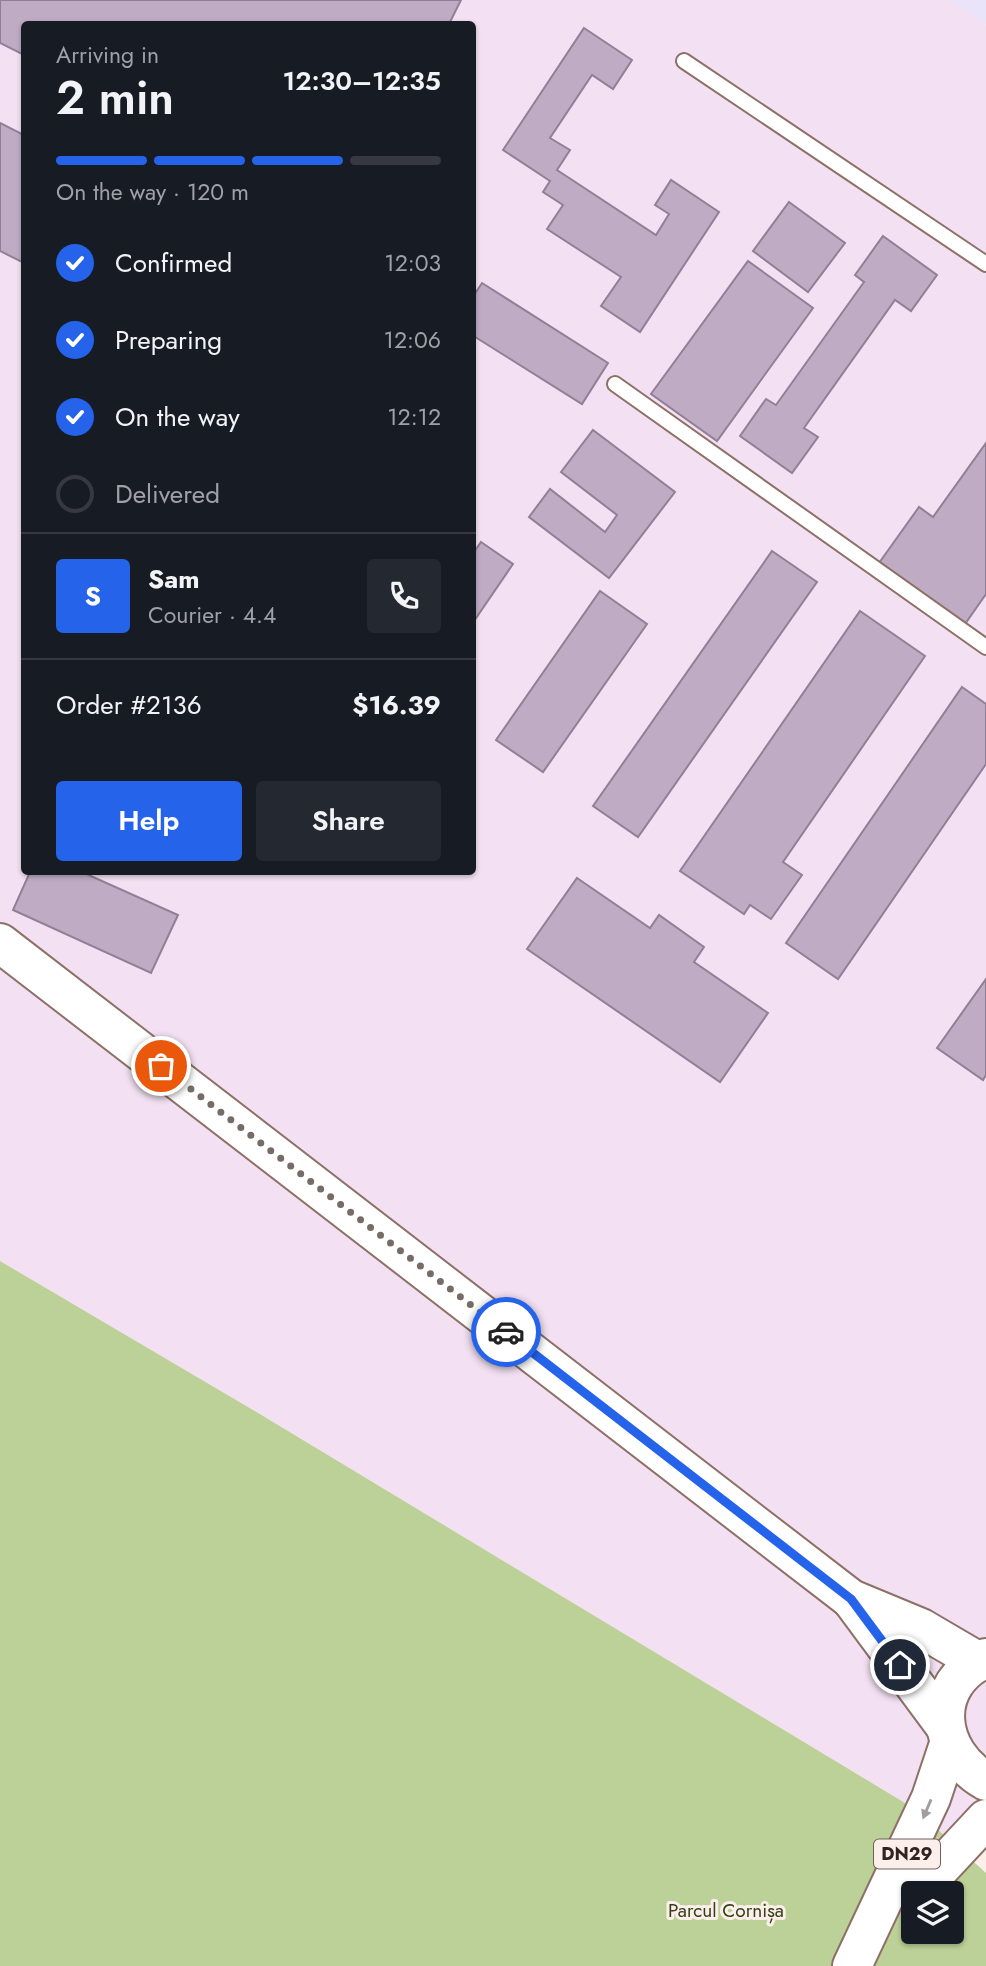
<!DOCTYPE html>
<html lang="en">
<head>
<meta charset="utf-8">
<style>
	body { margin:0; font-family:Jost,sans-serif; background:#242831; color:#f1f3f6; height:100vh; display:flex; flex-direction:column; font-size:26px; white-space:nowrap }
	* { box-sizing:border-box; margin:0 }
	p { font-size:23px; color:#9ea1a6 }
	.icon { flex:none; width:38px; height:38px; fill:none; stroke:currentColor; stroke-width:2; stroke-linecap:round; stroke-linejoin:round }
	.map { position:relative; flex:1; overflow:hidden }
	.drawer { position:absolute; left:21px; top:21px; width:455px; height:854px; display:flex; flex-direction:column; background:#171b24; border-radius:7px; box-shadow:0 2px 5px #0004 }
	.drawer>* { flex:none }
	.tools { position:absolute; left:901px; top:1881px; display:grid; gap:14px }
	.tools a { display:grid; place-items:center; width:63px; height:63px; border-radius:7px; background:#171b24; box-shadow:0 2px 5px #0004; font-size:35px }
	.pin { position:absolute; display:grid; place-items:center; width:60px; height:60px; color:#fff; margin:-30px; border:4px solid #fff; border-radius:50%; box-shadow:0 2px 7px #0007 }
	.courier { position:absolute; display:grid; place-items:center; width:70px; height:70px; margin:-35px; border:5px solid #2563eb; border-radius:50%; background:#fff; color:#222; box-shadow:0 2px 9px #0007 }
	.summary em { font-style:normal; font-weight:600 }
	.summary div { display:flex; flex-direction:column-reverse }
	.summary { display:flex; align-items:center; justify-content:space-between; height:119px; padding:0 35px }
	h1 { font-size:46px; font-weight:600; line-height:52px }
	.bar { display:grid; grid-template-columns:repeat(4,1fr); gap:10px 7px; align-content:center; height:84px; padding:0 35px }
	.bar i { height:9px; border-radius:5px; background:#363941 }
	.bar .on { background:#2563eb }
	.bar p { grid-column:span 4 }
	.line { display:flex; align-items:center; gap:18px; padding:0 35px; border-top:2px solid #363941 }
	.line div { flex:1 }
	.round { display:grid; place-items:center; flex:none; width:74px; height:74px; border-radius:7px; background:#242831 }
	ol { padding:0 35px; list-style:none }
	li { display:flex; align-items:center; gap:21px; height:77px }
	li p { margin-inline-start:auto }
	li .icon { padding:7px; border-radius:50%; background:#2563eb; color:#fff; stroke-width:4 }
	li:last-child { color:#9ea1a6 }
	li i { width:38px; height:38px; border:4px solid #363941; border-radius:50% }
	.primary-button { display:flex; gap:14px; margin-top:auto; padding:14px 35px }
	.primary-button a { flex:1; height:80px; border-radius:7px; background:#2563eb; color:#fff; font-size:28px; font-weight:600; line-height:80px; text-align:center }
	.primary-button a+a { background:#242831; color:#f1f3f6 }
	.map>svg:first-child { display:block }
	.commercial { fill:#e9e4fa }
	.industrial { fill:#f3e1f3; fill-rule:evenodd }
	.green { fill:#bcd197; fill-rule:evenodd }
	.building { fill:#bfacc4; stroke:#917f97; stroke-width:2 }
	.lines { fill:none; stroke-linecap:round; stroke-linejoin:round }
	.lane-casing { stroke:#8d7066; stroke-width:18 }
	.secondary-casing { stroke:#8d7066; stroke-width:42 }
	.highway-casing { stroke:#8d7066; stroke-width:42 }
	.lane { stroke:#fff; stroke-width:14 }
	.secondary { stroke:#fff; stroke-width:38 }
	.highway { stroke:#fff; stroke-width:38 }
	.oneway { fill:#a29c9b }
	.done { stroke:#776b67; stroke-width:7; stroke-dasharray:0 12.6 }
	.route { stroke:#2563eb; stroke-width:9 }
	.labels { text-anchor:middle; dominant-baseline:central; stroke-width:6; stroke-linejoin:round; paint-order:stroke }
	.shield { fill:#fceeea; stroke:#6d615d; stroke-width:2 }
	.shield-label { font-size:18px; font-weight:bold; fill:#302420 }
	.park-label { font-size:19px; fill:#333f17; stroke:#fceeea }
</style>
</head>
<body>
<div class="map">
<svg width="986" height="1966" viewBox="0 0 986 1966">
	<rect width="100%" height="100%" fill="#fceeea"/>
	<polygon class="commercial" points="952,0 986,0 986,25"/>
	<path class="industrial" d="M0 0H952L986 25V1822L974 1863 915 1809 253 1410 0 1261ZM24 24H472V872H24Z"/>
	<path class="green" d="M0 1261 253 1410 915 1809 986 1873V1966H0ZM914 1894H952V1932H914Z"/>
	<g class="building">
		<polygon points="0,0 461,0 449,24 24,24 24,55 0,43"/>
		<polygon points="584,28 632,60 613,89 592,75 550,138 570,150 557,170 656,235 669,214 655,205 671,180 719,212 640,332 601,306 621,277 547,229 563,205 543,192 550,181 503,150"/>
		<polygon points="0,123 24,135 24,263 0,251"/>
		<polygon points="789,202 845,243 808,292 753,251"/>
		<polygon points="883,236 937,275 911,311 895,300 804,428 818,437 792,473 740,436 766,399 776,405 864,282 855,275"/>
		<polygon points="748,261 813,308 717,441 651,394"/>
		<polygon points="482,283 608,363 582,404 472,335 472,298"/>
		<polygon points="593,430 675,492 609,578 529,517 550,489 605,532 617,515 561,472"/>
		<polygon points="986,443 986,594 965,624 879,563 919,507 933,517"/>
		<polygon points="481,542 513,564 472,624 472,555"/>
		<polygon points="772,551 817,582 638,837 593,806"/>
		<polygon points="600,591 647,624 543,772 496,740"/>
		<polygon points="860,611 925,656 783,862 802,875 771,919 750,905 744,914 680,871"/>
		<polygon points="962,687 986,704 986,764 838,979 786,943"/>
		<polygon points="30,872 82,872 178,915 151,973 13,910"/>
		<polygon points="577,878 650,928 659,915 704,947 694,962 768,1013 720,1082 527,949"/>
		<polygon points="986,979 986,1075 983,1080 937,1048"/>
	</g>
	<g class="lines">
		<defs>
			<g id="lane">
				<polyline points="684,61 986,264"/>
				<polyline points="615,384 986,647"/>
			</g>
			<g id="secondary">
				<polyline points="0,943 851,1599 921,1628 979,1662"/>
				<polyline points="851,1599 945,1726"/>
			</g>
			<g id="highway">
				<path d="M986 1658C928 1684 935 1752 986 1781"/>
				<polyline points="916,1894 986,1819"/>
				<polyline points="852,1966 931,1798 949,1744"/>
			</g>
		</defs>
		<use href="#lane" class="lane-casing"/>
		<use href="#secondary" class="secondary-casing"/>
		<use href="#highway" class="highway-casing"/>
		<use href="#lane" class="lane"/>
		<use href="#secondary" class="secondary"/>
		<use href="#highway" class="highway"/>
	</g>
	<defs><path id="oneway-solid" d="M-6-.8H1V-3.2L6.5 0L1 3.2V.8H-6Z" transform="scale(1.75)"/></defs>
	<use class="oneway" href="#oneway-solid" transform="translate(927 1809) rotate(113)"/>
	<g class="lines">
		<polyline class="done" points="161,1066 506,1332"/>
		<polyline class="route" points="506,1332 851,1599 900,1665"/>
	</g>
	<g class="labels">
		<rect class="shield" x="874" y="1839.5" width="66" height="29" rx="5"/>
		<g class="shield-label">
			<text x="907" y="1854">DN29</text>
		</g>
		<g class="park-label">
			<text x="726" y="1910">Parcul Cornișa</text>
		</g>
	</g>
</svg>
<div class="tools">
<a><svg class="icon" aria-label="layers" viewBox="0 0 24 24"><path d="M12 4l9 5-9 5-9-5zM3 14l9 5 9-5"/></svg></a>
</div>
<div class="pin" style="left:161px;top:1066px;background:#ea580c"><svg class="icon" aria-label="bag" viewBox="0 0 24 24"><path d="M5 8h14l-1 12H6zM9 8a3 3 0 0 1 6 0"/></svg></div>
<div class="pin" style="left:900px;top:1665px;background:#1f2937"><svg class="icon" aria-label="home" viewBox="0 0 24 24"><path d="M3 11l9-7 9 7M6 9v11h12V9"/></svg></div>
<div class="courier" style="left:506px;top:1332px"><svg class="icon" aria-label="car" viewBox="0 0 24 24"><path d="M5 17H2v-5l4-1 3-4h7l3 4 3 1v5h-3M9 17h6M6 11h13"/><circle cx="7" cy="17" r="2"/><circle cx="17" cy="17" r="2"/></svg></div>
<section class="drawer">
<div class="summary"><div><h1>2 min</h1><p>Arriving in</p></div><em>12:30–12:35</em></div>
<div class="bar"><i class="on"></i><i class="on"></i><i class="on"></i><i></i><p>On the way · 120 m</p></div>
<ol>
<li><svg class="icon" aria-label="check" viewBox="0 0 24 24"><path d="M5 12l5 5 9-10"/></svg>Confirmed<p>12:03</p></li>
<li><svg class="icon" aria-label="check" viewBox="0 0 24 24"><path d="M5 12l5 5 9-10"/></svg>Preparing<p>12:06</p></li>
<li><svg class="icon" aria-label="check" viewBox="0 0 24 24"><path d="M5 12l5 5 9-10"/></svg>On the way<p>12:12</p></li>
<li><i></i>Delivered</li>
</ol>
<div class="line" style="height:126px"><b class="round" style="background:#2563eb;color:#fff">S</b><div><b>Sam</b><p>Courier · 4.4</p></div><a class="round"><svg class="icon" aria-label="phone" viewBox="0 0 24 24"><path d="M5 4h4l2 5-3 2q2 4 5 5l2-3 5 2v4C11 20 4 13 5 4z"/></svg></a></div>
<div class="line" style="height:91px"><div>Order #2136</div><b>$16.39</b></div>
<div class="primary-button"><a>Help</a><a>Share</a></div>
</section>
</div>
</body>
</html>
